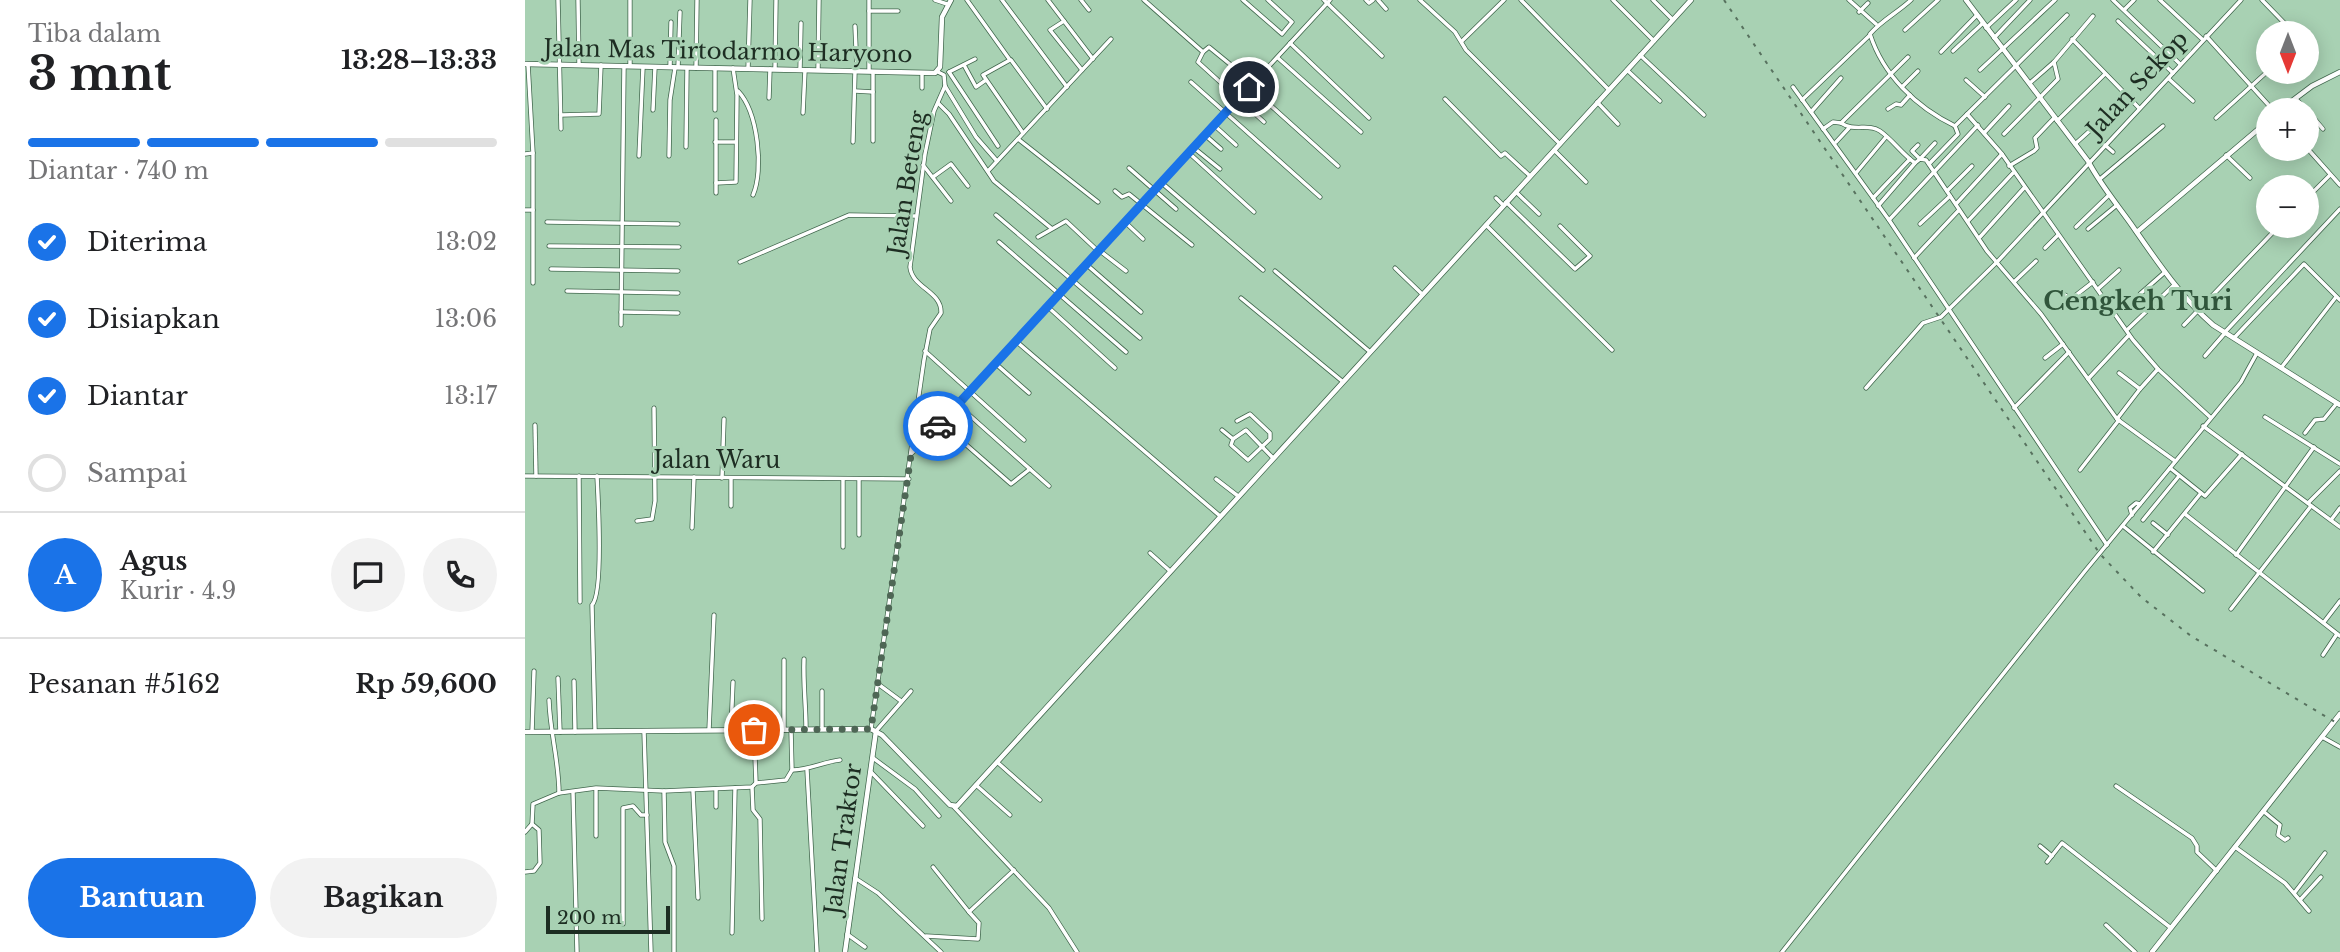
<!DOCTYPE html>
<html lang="id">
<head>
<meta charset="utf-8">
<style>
	body { margin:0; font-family:"Libre Baskerville",serif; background:#f2f2f2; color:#202124; height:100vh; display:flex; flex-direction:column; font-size:26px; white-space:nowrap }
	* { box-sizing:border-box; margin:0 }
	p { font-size:23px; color:#757577 }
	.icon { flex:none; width:38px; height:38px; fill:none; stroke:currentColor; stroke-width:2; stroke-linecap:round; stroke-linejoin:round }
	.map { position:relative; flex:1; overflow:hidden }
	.panel { display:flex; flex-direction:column; background:#fff; width:525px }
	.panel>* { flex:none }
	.needle { width:46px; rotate:180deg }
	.buttons { position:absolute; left:1731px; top:21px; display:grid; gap:14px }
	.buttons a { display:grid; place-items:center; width:63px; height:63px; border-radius:50%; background:#fff; box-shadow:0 4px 18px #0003; font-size:35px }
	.scale { position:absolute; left:21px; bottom:18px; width:124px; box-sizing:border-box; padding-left:7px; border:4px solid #1d2d22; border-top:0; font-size:19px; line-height:24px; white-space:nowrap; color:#1d2d22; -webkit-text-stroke:5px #a8d1b3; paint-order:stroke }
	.pin { position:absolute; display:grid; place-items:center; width:60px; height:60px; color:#fff; margin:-30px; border:4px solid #fff; border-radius:50%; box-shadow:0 2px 7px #0007 }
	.courier { position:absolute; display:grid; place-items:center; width:70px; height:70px; margin:-35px; border:5px solid #1a73e8; border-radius:50%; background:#fff; color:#222; box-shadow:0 2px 9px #0007 }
	.head em { font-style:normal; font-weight:800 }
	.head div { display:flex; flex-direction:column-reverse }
	.head { display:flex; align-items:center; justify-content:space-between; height:119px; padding:0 28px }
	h1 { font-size:46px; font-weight:800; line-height:52px }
	.bar { display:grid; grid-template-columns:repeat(4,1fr); gap:10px 7px; align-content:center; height:84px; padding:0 28px }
	.bar i { height:9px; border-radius:5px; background:#e0e0e0 }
	.bar .current { background:#1a73e8 }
	.bar p { grid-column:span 4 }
	.line { display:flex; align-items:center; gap:18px; padding:0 28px; border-top:2px solid #e0e0e0 }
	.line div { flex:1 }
	.round { display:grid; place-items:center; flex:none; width:74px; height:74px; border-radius:37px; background:#f2f2f2 }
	ol { padding:0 28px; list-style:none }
	li { display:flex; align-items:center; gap:21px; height:77px }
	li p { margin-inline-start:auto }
	li .icon { padding:7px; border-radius:50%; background:#1a73e8; color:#fff; stroke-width:4 }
	li:last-child { color:#757577 }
	li i { width:38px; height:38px; border:4px solid #e0e0e0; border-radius:50% }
	.button { display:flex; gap:14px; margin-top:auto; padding:14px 28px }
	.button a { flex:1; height:80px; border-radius:42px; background:#1a73e8; color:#fff; font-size:28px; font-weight:800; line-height:80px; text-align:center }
	.button a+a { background:#f2f2f2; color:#202124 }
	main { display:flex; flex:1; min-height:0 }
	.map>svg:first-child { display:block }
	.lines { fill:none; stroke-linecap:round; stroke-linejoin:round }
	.minor-casing { stroke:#41674d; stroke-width:5 }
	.tertiary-casing { stroke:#41674d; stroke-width:6 }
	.minor { stroke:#fff; stroke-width:3.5 }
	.tertiary { stroke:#fff; stroke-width:4.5 }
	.rail { stroke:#58725f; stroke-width:2; stroke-dasharray:3.5 7; stroke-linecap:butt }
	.done { stroke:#4e6655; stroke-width:7; stroke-dasharray:0 12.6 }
	.route { stroke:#1a73e8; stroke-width:9 }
	.labels { text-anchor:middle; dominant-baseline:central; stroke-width:6; stroke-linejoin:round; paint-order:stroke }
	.street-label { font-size:23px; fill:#1d2d22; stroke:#a8d1b3 }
	.quarter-label { font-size:26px; font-weight:bold; fill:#30553b; stroke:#a8d1b3 }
</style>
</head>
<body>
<main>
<section class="panel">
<div class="head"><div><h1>3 mnt</h1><p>Tiba dalam</p></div><em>13:28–13:33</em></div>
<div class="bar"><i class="current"></i><i class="current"></i><i class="current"></i><i></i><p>Diantar · 740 m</p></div>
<ol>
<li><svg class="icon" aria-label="check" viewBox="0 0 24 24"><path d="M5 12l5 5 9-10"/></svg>Diterima<p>13:02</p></li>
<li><svg class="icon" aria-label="check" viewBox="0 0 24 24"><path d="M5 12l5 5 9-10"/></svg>Disiapkan<p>13:06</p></li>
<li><svg class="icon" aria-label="check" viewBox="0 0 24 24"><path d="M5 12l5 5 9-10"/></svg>Diantar<p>13:17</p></li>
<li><i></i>Sampai</li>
</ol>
<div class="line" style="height:126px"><b class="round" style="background:#1a73e8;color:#fff">A</b><div><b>Agus</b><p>Kurir · 4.9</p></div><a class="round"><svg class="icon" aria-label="chat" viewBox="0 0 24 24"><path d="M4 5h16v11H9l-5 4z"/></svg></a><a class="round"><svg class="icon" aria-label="phone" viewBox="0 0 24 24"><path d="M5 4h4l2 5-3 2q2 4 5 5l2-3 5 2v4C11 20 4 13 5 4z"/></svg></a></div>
<div class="line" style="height:91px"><div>Pesanan #5162</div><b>Rp 59,600</b></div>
<div class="button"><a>Bantuan</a><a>Bagikan</a></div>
</section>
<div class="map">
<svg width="1815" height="952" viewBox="0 0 1815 952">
	<rect width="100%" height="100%" fill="#a8d1b3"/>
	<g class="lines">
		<defs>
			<g id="minor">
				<polyline points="33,0 36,129"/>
				<polyline points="53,0 54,65"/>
				<polyline points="105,0 105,66"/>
				<polyline points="344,0 344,71"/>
				<polyline points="410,0 422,4"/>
				<polyline points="442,0 485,60 458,75 498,133"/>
				<polyline points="477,0 542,87"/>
				<polyline points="523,0 539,21 525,30 557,70"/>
				<polyline points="556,0 564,10"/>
				<polyline points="619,0 678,52 673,62 739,122"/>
				<polyline points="718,0 757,34 767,22 743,0"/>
				<polyline points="799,0 857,56"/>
				<polyline points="841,0 844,3 848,0"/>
				<polyline points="853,0 861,9"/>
				<polyline points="895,0 930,32 941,50 1035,144"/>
				<polyline points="996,0 1084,90"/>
				<polyline points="1088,0 1129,41"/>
				<polyline points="1128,0 1148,20"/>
				<polyline points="1324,0 1351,24"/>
				<path d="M1386 0C1372 13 1357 20 1345 34 1358 75 1391 107 1430 126"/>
				<polyline points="1588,0 1655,64"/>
				<polyline points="1635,0 1677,39"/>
				<polyline points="1737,0 1769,33"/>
				<polyline points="1600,9 1609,0"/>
				<polyline points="344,11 373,11"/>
				<polyline points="1334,12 1343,3"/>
				<polyline points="539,21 568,59"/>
				<polyline points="1593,21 1648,73"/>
				<polyline points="330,26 332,71"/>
				<polyline points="1461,28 1491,0"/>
				<polyline points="1380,30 1413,0"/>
				<polyline points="1681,36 1748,110"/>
				<polyline points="1469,38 1505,0"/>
				<polyline points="1547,39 1614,108"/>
				<polyline points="937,41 979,0"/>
				<polyline points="765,43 844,118"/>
				<polyline points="1782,49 1786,55"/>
				<polyline points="1428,51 1458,23"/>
				<polyline points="678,52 684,47 728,83"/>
				<polyline points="1416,52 1452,15"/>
				<polyline points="1115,55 1179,115"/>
				<path d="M1383 57 1316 123C1329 132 1343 123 1355 131 1368 140 1377 154 1390 163L1395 159 1401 160 1462 251 1516 314 1592 419 1650 461"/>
				<polyline points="753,58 836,132"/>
				<polyline points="486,60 522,109"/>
				<polyline points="439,65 451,87 461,80"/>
				<polyline points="145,67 146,22"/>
				<polyline points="153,67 155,12"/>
				<polyline points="171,68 172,0"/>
				<polyline points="190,68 190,110"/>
				<polyline points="223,69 225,0"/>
				<polyline points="250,69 251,0"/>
				<polyline points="275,70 276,23"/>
				<polyline points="293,70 294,0"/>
				<polyline points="1102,70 1135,101"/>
				<polyline points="1455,70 1530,0"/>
				<polyline points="424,72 473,146"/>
				<polyline points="424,72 450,59"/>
				<polyline points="397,73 397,88"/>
				<polyline points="1644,79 1668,101"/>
				<polyline points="1441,80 1460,97"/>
				<polyline points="666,82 795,197"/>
				<polyline points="1505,83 1529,62 1568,16"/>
				<polyline points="420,86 451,137 472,161"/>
				<polyline points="725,87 813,166"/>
				<polyline points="1268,87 1364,220 1582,545"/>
				<polyline points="1377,87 1393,71"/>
				<path d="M213 91C233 112 239 170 228 195"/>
				<polyline points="330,91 348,92"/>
				<polyline points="244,98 245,69"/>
				<polyline points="920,99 976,156 980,153 1005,176"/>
				<polyline points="1771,99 1781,110"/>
				<polyline points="1277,100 1345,35"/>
				<polyline points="1072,102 1093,124"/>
				<polyline points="413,103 424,114 469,181 526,228"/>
				<polyline points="1363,109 1371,104 1376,105 1385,95"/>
				<polyline points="128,110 130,67"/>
				<polyline points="1782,110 1798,129"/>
				<polyline points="1286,112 1316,78"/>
				<polyline points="278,113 280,70"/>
				<polyline points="1442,114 1477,154 1608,340 1633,369 1685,417"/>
				<polyline points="36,115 74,114 76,65"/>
				<polyline points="1691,118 1743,71"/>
				<polyline points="191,120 191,193"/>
				<polyline points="1532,121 1580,74"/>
				<polyline points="690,126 711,145"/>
				<polyline points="1430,126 1542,15"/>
				<polyline points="1298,129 1308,122 1316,123"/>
				<polyline points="1459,133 1484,106"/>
				<polyline points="1479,134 1533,79 1529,62"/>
				<polyline points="681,136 696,149"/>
				<polyline points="493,139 573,202"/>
				<polyline points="348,141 348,72"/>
				<polyline points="190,142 211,142"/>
				<polyline points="328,142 330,71"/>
				<polyline points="1311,142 1324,128"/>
				<polyline points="1550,144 1569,127"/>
				<polyline points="1393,145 1387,151 1395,159 1410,143"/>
				<polyline points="1580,145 1588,152"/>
				<polyline points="161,147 162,68"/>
				<polyline points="669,148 695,169"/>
				<polyline points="1782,148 1815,185"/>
				<polyline points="1029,150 1061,182"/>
				<polyline points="664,153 729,212"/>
				<polyline points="0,154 8,153 3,64"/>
				<polyline points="1701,155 1725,178"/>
				<polyline points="114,156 118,67"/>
				<polyline points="144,156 145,100 150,68"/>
				<polyline points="1404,164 1433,134 1430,126"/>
				<polyline points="398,165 426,201"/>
				<polyline points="1484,166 1509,151 1512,148 1510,138 1530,117"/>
				<polyline points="604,168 651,209"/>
				<polyline points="463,171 586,39"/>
				<polyline points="1331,173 1361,137"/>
				<polyline points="408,177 426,164 443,186"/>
				<polyline points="1575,179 1638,126"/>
				<polyline points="191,183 211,182 212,95 208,68"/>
				<polyline points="638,184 738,270"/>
				<polyline points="590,191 597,197 604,194 667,245"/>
				<polyline points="1422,191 1447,166"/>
				<polyline points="991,192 1014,214"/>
				<polyline points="971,198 978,205"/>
				<polyline points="1348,198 1385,159"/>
				<polyline points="1782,198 1805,175"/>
				<polyline points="981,202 1050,269 1065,256 1035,226"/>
				<polyline points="1431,204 1477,154"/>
				<polyline points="1353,206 1390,163"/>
				<polyline points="0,210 8,210 8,153"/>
				<polyline points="8,210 8,283"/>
				<polyline points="471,215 615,338"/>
				<polyline points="1364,220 1453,125"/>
				<polyline points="1443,221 1488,173"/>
				<polyline points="22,222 153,224"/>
				<polyline points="601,223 618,239"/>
				<polyline points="1395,224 1425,196"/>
				<polyline points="961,225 1087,350"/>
				<polyline points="1551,227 1584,195"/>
				<polyline points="1563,229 1592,205"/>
				<polyline points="513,237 541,221 574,252"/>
				<polyline points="1455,237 1499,188"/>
				<polyline points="474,242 601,352"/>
				<polyline points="24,246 154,247"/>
				<polyline points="1520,248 1533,235"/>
				<polyline points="575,251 601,271"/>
				<polyline points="1389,258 1434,210"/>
				<polyline points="215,262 324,215 390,216"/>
				<polyline points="562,265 616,312"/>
				<polyline points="870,268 897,294"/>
				<polyline points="26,269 153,271"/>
				<polyline points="750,271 844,351"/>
				<polyline points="1490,281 1511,261"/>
				<polyline points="1573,289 1594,270"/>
				<polyline points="42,291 153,293"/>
				<polyline points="1537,293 1546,299 1568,282"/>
				<polyline points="1615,294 1640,272"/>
				<polyline points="716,298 817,381"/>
				<polyline points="523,307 590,368"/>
				<polyline points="96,312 153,313"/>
				<polyline points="96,325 99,66"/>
				<polyline points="1659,325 1754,226"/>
				<polyline points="1603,329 1649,285"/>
				<polyline points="1700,332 1815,209"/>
				<polyline points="1709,338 1779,264 1815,300"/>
				<polyline points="492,342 695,516"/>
				<polyline points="400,351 499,440"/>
				<polyline points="1680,356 1700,333"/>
				<polyline points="1520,358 1538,344"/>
				<polyline points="471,364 504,393"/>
				<polyline points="1756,368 1811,297"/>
				<polyline points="1594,373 1615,389 1633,369"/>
				<polyline points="1563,379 1604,335"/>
				<polyline points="1341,388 1398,323 1416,317 1473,261 1716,0"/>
				<polyline points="433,405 524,486"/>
				<polyline points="1489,408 1544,352"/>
				<polyline points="424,414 430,435 486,484 505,469"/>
				<polyline points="1740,417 1815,464"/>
				<polyline points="1592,419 1615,389"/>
				<polyline points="10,425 11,476"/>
				<polyline points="1678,426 1815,527"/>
				<polyline points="697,430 708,439 721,430 748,458"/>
				<polyline points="1780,433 1790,420 1799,419 1812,403"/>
				<polyline points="708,439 706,445 723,460 745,439 745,433 725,414 712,421"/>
				<polyline points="387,453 805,0"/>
				<polyline points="1645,468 1680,496 1717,454"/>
				<polyline points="1555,470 1594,420"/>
				<polyline points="0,476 384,479"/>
				<polyline points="54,476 55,602"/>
				<polyline points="197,478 199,419"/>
				<polyline points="334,479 334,535"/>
				<polyline points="691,479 713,496"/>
				<polyline points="1783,503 1815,471"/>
				<polyline points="206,506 206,478"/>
				<polyline points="1660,514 1815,636"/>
				<polyline points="1607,515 1605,508 1611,503 1615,504"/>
				<polyline points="1618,520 1654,476"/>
				<polyline points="1806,520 1815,508"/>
				<polyline points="112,521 127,519 130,501 129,408"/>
				<polyline points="1628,523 1643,535"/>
				<polyline points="1598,526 1678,591"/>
				<polyline points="167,528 169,477"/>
				<polyline points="318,547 318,479"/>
				<polyline points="1628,552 1676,493"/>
				<polyline points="625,553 645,571"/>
				<polyline points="1711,555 1789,447"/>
				<polyline points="1706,609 1786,506"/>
				<polyline points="1799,622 1815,601"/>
				<polyline points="1798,655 1812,634"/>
				<path d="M279 659C278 684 281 705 281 729"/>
				<polyline points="259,660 259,730"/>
				<polyline points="33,678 35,732"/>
				<polyline points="49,681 50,732"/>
				<polyline points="353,684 376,701"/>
				<polyline points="297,691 297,729"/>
				<path d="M24 700C25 733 34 761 34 793L71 788 139 791 227 787 231 783 261 780 267 770 266 730"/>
				<path d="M346 729 399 360 405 329 416 313C417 291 387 288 385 267L400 154 409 111 420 86 419 75 413 72"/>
				<polyline points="184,730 189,615"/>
				<polyline points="206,730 208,682"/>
				<polyline points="229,730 231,783"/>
				<path d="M70 731 67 605C79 593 73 497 72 476"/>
				<polyline points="119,731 126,952"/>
				<polyline points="351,731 386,691"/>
				<polyline points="7,732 9,671"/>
				<polyline points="1797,737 1815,747"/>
				<polyline points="348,758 390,789 414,816"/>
				<polyline points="472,762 515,800"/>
				<path d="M267 770C284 770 298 762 315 760"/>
				<polyline points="282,770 292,952"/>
				<polyline points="346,772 398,826"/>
				<polyline points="451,785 485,815"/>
				<polyline points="1591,786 1667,838 1672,846 1672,852 1692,871"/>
				<polyline points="227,787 228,810 235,819 237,919"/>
				<polyline points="71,789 71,836"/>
				<polyline points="191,789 191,807"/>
				<polyline points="139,791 140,842 149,866 149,952"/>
				<polyline points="168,791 173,898"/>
				<polyline points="48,792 52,952"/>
				<polyline points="429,807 524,908 552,952"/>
				<polyline points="1738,811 1755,825 1753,835 1760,840 1763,838"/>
				<polyline points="0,832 7,824 8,804 34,793"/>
				<polyline points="1515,846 1527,856"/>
				<polyline points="1710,847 1760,883 1784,911"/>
				<polyline points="1522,862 1537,843 1646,928"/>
				<polyline points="408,867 444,912"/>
				<polyline points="0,872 9,871 15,863 14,830 7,824"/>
				<polyline points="330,878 353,893 416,952"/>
				<polyline points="1770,892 1800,853"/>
				<polyline points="1775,900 1796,877"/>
				<polyline points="98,924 98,808 108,806 116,815 122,815"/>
				<polyline points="1581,925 1610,952"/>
				<polyline points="207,933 210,788"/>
				<polyline points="322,934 340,947"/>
				<polyline points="401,936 453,939 454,923 444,912 489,870"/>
				<polyline points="1257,952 1560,571 1716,382 1732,353"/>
			</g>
			<g id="tertiary">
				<path d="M1441 0 1563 161C1575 184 1591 203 1606 224 1631 260 1655 296 1688 325L1815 405"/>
				<polyline points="0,64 410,73 415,67 417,17 426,0"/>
				<polyline points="1755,110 1787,86 1815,72"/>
				<polyline points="1612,232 1743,121"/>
				<polyline points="0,732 346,729 357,735 425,805 432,806 1166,0"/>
				<polyline points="320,952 351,731"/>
				<polyline points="1627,952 1815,714"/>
			</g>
		</defs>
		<use href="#minor" class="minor-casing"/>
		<use href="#tertiary" class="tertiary-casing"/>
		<use href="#minor" class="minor"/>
		<use href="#tertiary" class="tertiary"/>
		<polyline class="rail" points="1199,0 1575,554 1616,597 1666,636 1815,725"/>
	</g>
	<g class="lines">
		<polyline class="done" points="229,730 346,729 386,455 413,426"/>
		<polyline class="route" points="413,426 724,87"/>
	</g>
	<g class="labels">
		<g class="street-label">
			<text transform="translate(203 51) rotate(1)">Jalan Mas Tirtodarmo Haryono</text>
			<text transform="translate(1612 84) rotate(-47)">Jalan Sekop</text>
			<text transform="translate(382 183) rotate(-81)">Jalan Beteng</text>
			<text x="192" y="460">Jalan Waru</text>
			<text transform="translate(318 839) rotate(-82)">Jalan Traktor</text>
		</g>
		<g class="quarter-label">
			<text x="1613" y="301">Cengkeh Turi</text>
		</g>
	</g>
</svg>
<div class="buttons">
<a><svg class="needle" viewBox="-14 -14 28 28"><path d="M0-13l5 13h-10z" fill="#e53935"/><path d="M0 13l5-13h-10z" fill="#757577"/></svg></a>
<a>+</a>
<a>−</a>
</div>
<div class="scale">200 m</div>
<div class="pin" style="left:229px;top:730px;background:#ea580c"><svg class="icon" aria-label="bag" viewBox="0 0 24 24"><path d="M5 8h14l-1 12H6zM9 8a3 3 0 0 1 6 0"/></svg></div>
<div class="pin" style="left:724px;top:87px;background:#1f2937"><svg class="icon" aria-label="home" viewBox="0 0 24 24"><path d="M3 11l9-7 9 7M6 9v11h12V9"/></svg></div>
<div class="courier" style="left:413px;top:426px"><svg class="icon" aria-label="car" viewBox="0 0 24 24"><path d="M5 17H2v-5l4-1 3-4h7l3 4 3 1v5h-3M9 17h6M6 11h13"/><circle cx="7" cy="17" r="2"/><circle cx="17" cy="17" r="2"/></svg></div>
</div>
</main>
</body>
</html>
